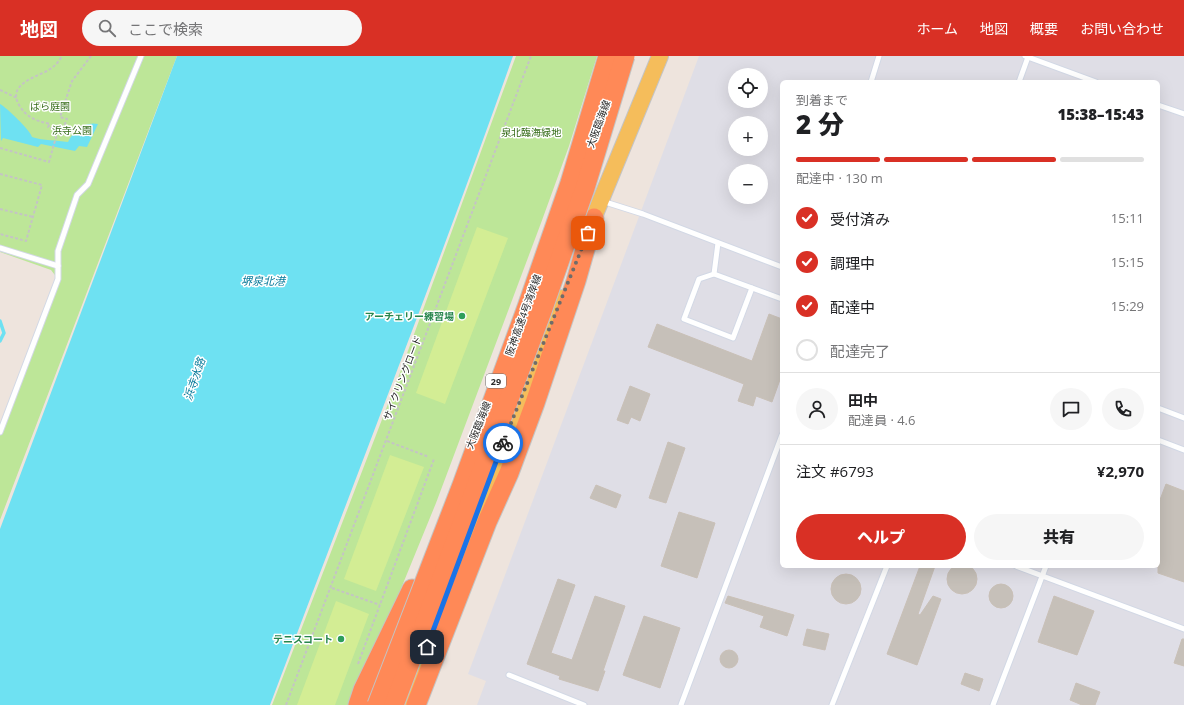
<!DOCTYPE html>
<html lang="ja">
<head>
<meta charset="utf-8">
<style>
	body { margin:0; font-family:"Open Sans","Noto Sans JP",sans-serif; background:#f6f6f6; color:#202124; height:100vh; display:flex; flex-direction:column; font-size:15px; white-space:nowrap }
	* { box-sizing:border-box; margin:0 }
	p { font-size:13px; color:#757577 }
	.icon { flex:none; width:22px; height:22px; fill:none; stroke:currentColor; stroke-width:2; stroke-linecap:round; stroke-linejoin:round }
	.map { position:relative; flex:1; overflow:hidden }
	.panel { position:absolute; left:780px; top:24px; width:380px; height:488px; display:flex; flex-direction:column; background:#fff; border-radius:6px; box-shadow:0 4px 16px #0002 }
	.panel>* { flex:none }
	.buttons { position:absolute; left:728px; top:12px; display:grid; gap:8px }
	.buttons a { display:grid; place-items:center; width:40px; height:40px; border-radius:50%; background:#fff; box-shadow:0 4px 16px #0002; font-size:20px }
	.pin { position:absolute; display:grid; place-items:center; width:34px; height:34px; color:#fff; margin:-17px; border-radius:8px; box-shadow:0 2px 6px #0006 }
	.courier { position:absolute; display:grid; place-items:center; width:40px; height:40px; margin:-20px; border:3px solid #1a73e8; border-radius:50%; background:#fff; color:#222; box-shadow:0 1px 5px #0007 }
	.head em { font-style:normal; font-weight:800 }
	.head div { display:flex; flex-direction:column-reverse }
	.head { display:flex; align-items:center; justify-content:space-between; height:68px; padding:0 16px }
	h1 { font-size:26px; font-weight:800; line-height:30px }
	.bar { display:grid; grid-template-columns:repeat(4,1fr); gap:6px 4px; align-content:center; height:48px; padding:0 16px }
	.bar i { height:5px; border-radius:3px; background:#e0e0e0 }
	.bar .on { background:#d93025 }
	.bar p { grid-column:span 4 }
	.line { display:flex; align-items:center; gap:10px; padding:0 16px; border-top:1px solid #e0e0e0 }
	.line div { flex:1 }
	.round { display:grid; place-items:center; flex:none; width:42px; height:42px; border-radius:21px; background:#f6f6f6 }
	ol { padding:0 16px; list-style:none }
	li { display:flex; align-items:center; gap:12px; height:44px }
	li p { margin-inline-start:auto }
	li .icon { padding:4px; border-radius:50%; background:#d93025; color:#fff; stroke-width:4 }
	li:last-child { color:#757577 }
	li i { width:22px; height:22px; border:2px solid #e0e0e0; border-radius:50% }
	.button { display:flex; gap:8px; margin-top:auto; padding:8px 16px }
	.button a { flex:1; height:46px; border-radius:24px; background:#d93025; color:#fff; font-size:16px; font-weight:800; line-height:46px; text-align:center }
	.button a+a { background:#f6f6f6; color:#202124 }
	header { display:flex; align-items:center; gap:24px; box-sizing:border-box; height:56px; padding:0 20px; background:#d93025; color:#fff }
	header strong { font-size:19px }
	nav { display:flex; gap:22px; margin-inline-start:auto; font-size:14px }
	.search { width:280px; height:36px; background:#f6f6f6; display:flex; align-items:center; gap:10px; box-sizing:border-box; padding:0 14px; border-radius:22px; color:#757577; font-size:15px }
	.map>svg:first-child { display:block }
	.industrial { fill:#dfdee6; fill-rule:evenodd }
	.green { fill:#bde698 }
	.pitch { fill:#d3ed94 }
	.water { fill:#6ee1f2 }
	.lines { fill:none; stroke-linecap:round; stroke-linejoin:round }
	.stream { stroke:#6ee1f2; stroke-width:3.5 }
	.building { fill:#c6c0b9; stroke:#c9c0b7 }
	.lane-casing { stroke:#d2d8e5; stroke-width:7 }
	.primary-casing { stroke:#c4c4c4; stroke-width:18 }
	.highway-casing { stroke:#c4c4c4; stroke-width:21 }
	.path { stroke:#c4c4c4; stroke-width:2; stroke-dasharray:3 2; stroke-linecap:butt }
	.lane { stroke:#fff; stroke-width:5 }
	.primary { stroke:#f5bd5b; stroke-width:16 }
	.highway { stroke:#ff8957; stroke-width:19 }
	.highway-bridge-casing { stroke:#c4c4c4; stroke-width:21; stroke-linecap:butt }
	.highway-bridge { stroke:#ff8957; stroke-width:19 }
	.done { stroke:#6f6c69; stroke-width:4; stroke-dasharray:0 7.2 }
	.route { stroke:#1a73e8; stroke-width:5 }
	.leisure-dot { fill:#2e9e5b; stroke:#fff; stroke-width:1.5 }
	.labels { text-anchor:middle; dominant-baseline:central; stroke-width:3; stroke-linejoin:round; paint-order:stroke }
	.shield { fill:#fff; stroke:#6b6b6b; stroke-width:1 }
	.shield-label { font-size:9px; font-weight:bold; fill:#2b2b2b }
	.park-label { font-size:10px; fill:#356c18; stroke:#fff }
	.street-label { font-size:10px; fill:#2b2b2b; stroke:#fff }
	.leisure-label { font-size:10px; font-weight:bold; fill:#27864d; stroke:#fff; text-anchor:end }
	.water-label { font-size:11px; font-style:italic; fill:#097b9b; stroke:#fff }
</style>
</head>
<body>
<header>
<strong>地図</strong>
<div class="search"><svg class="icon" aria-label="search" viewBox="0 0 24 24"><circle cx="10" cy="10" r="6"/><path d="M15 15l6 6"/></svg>ここで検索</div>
<nav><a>ホーム</a><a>地図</a><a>概要</a><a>お問い合わせ</a></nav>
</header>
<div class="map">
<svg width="1184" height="649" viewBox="0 0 1184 649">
	<rect width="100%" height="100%" fill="#eee4dd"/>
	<path class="industrial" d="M699 0H1184V649H477L486 625 468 618ZM735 19H761V45H735ZM782 26H1158V510H782ZM735 67H761V93H735ZM735 115H761V141H735Z"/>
	<g class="green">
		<polygon points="0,0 177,0 0,464 0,376 58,223 51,214 0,196"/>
		<polygon points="516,0 597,0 569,90 541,167 436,447 400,535 350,649 272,649 398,322"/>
	</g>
	<g class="pitch">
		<polygon points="477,171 508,182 445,348 416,337"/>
		<polygon points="390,399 424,411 376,535 344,523"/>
		<polygon points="336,545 369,558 335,649 297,649"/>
	</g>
	<g class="water">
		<path d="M177 0H513C436 218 351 433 270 649H0V473Z"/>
		<path d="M0 48C6 51 31 75 32 81 44 85 56 84 68 86 73 75 85 65 98 68L87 91 79 90 75 95 41 88 38 91 3 82 1 85Z"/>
	</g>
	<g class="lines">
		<polyline class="stream" points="0,265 4,277 0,285"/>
	</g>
	<g class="building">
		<polygon points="769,258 782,263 782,318 772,346 756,340 753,350 738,345 744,328 648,291 657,268 752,305"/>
		<polygon points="630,330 650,338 640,365 631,361 628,368 617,364"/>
		<polygon points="668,386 685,392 666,447 649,442"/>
		<polygon points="1166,428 1184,435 1184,526 1158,517 1158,449"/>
		<polygon points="596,429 621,439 616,452 590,442"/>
		<polygon points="679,456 715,467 697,522 661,510"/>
		<circle cx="962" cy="523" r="15"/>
		<polygon points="920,510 935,510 918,558 920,559 933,540 941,543 917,609 887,598"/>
		<circle cx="846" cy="533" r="15"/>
		<polygon points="558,523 575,529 551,597 572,604 595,540 625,550 603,615 605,615 598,635 559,623 560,620 527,608"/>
		<circle cx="1001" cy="540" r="12"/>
		<polygon points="728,540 794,559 787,580 760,571 764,560 725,547"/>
		<polygon points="1054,540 1094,555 1077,599 1038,586"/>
		<polygon points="644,560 680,572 660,632 623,619"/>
		<polygon points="807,573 829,578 825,594 803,589"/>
		<polygon points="1182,583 1184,583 1184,610 1174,607"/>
		<circle cx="729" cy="603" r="9"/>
		<polygon points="965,617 983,623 979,635 961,628"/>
		<polygon points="1076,627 1100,636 1095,649 1082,649 1070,644"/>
	</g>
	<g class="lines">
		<defs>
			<g id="lane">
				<polyline points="1025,0 1096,26"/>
				<polyline points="871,26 879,0"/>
				<polyline points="1019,26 1028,1"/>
				<polyline points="1158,49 1184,58"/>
				<polyline points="602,145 643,158 782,211"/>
				<polyline points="718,187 714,218 782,243"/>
				<polyline points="0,192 58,210"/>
				<polyline points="714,218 699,223 684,263 733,282 752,232"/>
				<polyline points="1158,352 1184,362"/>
				<polyline points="0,376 58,223 58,195 77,139 88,128 141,0"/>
				<polyline points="1158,384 1184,394"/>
				<polyline points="1016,510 1184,573"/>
				<polyline points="509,619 584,649"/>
				<polyline points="681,649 782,379"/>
				<polyline points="832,649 887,510"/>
				<polyline points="993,649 1046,510"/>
			</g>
			<g id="primary">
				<polyline points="589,173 660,0"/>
				<polyline points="406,649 503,388 561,242"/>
			</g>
			<g id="highway">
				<polyline points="358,649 363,634 412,533"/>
				<polyline points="416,649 487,466 509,417 535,347 576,225 594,162"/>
			</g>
		</defs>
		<use href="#lane" class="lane-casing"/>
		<use href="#primary" class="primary-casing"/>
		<use href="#highway" class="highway-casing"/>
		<g class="path">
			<polyline points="0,34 17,42"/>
			<path d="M58 74 48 71 50 68C36 65 26 61 19 49 7 29 35 21 47 15 54 11 58 7 62 0"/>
			<polyline points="0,92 49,106 58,74 62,75 67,63 60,61 72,25 91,0"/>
			<polyline points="0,118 42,129 26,185 0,178"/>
			<polyline points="0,153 33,161"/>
			<polyline points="387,385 429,401"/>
			<polyline points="332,532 380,549"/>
			<polyline points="358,608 434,403"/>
			<polyline points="286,649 531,0"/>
		</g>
		<use href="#lane" class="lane"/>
		<use href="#primary" class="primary"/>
		<use href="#highway" class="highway"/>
		<defs>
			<g id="highway-bridge">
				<polyline points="377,649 462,429 527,251 570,127 608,0"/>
				<polyline points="394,649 541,258 585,132 625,0"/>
			</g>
		</defs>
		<use href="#highway-bridge" class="highway-bridge-casing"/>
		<use href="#highway-bridge" class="highway-bridge"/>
	</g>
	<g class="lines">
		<polyline class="done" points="503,387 588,177"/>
		<polyline class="route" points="427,591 503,387"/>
	</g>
	<g class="leisure-dot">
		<circle cx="462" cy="260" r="4"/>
		<circle cx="341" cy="583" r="4"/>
	</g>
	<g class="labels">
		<rect class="shield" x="486" y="318" width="20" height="14" rx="3"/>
		<g class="shield-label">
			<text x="496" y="325">29</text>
		</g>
		<g class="park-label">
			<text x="50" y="50">ばら庭園</text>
			<text x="72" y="74">浜寺公園</text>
			<text x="531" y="76">泉北臨海緑地</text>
		</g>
		<g class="street-label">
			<text transform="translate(598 68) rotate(-70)">大阪臨海線</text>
			<text transform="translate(523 259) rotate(-70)">阪神高速4号湾岸線</text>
			<text transform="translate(402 322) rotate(-69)">サイクリングロード</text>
			<text transform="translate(478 369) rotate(-68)">大阪臨海線</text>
		</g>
		<g class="leisure-label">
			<text x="454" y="260">アーチェリー練習場</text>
			<text x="333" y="583">テニスコート</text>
		</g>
		<g class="water-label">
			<text x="263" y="224">堺泉北港</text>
			<text transform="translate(194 323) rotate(-71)">浜寺水路</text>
		</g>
	</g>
</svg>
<div class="buttons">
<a><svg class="icon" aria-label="locate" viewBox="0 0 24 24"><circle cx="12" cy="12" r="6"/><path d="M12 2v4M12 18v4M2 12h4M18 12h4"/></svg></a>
<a>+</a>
<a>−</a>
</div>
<div class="pin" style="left:588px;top:177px;background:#ea580c"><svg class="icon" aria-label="bag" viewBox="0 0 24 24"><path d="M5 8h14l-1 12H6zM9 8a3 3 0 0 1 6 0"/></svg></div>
<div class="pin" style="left:427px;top:591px;background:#1f2937"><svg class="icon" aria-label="home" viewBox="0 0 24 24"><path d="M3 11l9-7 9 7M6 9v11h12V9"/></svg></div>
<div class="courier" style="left:503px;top:387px"><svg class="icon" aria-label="bike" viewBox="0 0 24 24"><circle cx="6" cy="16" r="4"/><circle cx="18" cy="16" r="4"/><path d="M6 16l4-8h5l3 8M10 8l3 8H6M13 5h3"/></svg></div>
<section class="panel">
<div class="head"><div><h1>2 分</h1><p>到着まで</p></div><em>15:38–15:43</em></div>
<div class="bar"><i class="on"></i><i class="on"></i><i class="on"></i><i></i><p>配達中 · 130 m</p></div>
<ol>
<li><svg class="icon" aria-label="check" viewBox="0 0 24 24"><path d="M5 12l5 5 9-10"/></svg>受付済み<p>15:11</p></li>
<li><svg class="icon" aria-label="check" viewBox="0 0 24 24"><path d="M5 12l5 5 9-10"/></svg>調理中<p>15:15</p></li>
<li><svg class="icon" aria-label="check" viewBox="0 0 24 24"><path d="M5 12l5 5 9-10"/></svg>配達中<p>15:29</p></li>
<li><i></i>配達完了</li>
</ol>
<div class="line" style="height:72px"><a class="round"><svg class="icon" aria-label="person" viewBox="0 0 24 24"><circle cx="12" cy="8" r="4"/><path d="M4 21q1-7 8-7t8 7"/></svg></a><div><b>田中</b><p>配達員 · 4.6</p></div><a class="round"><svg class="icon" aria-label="chat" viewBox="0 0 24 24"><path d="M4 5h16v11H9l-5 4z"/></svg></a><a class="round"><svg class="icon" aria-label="phone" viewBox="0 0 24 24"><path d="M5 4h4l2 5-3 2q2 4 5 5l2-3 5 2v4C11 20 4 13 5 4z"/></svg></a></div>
<div class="line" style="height:52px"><div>注文 #6793</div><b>¥2,970</b></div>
<div class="button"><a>ヘルプ</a><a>共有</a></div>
</section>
</div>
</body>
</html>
